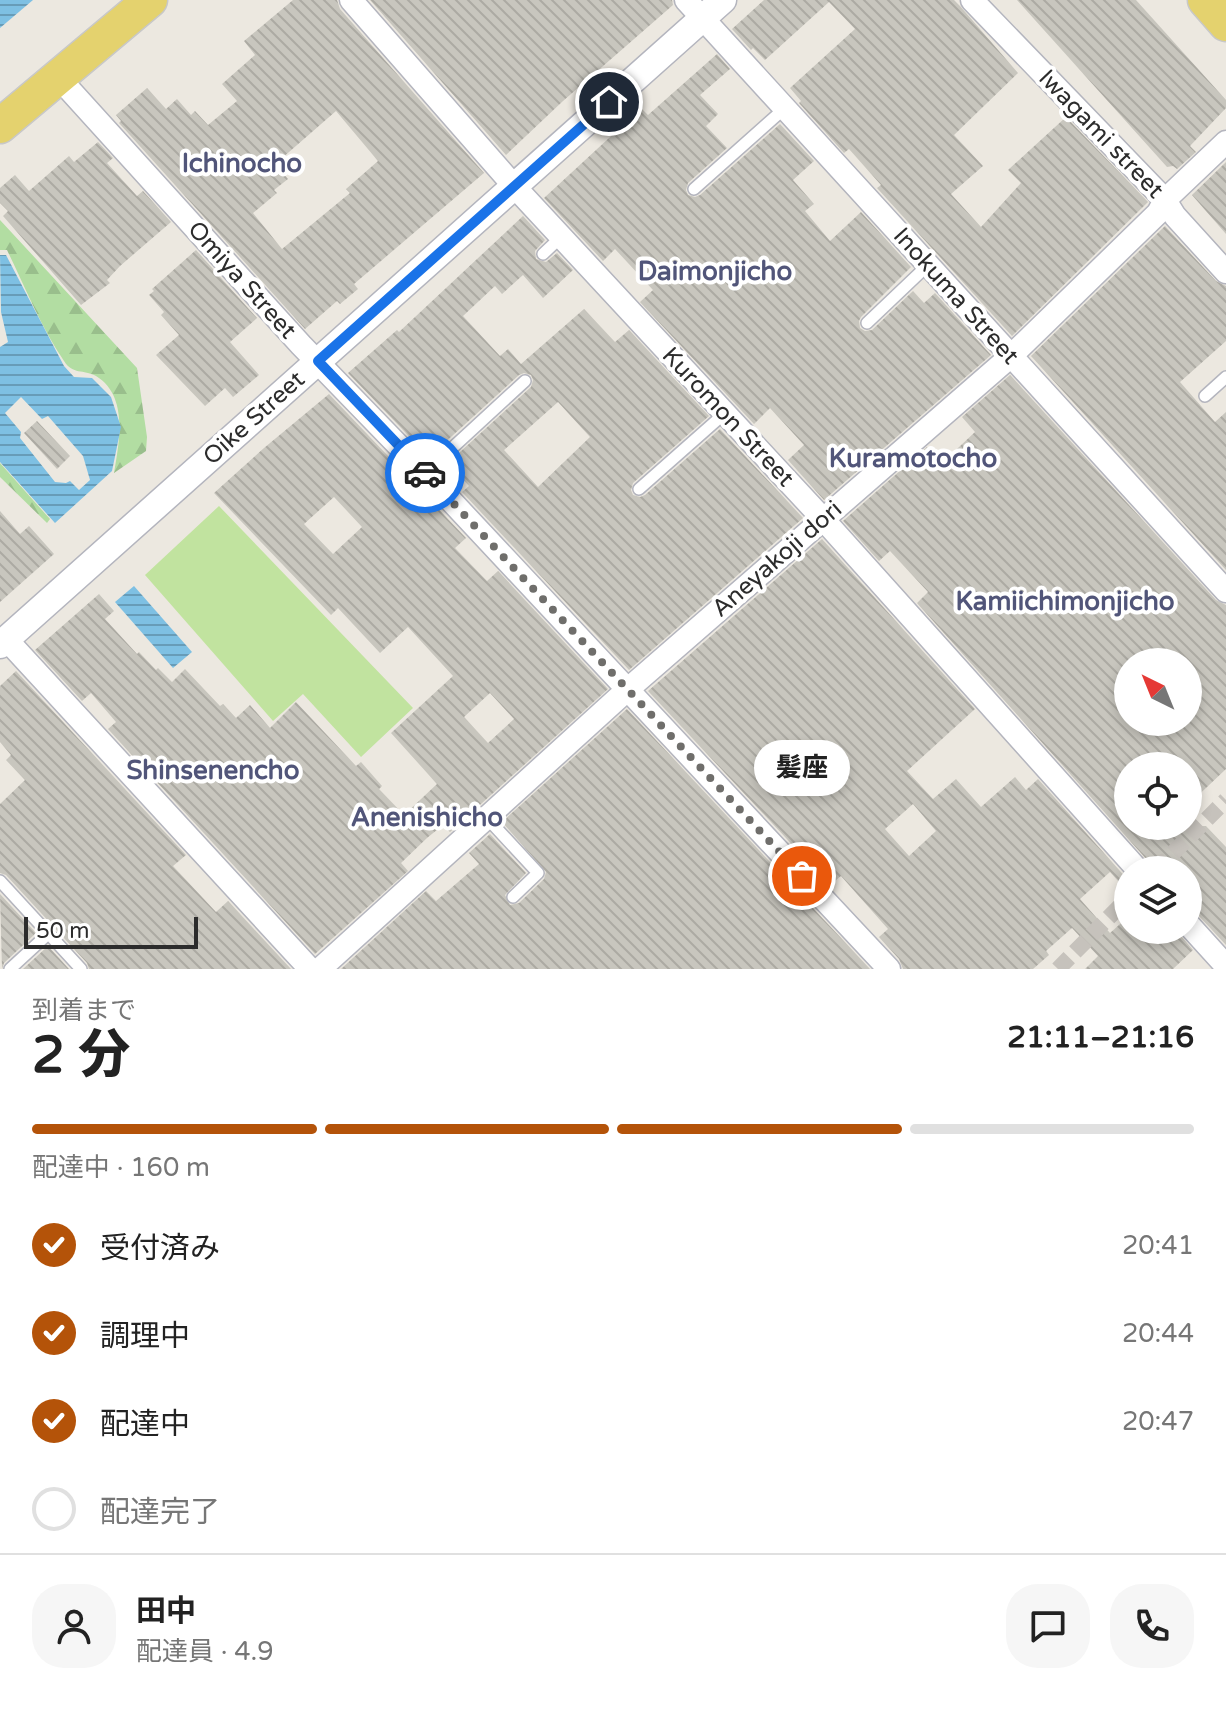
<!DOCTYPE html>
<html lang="ja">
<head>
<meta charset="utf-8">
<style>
	body { margin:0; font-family:"Varela Round","Noto Sans JP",sans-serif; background:#f6f6f6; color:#222; height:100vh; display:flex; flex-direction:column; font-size:30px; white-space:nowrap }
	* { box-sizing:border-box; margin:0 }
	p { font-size:26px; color:#767676 }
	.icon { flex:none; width:44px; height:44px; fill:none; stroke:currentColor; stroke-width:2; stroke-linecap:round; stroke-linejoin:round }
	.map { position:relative; height:969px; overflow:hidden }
	.drawer { display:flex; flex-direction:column; background:#fff; flex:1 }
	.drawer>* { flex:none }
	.needle { width:52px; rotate:317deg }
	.buttons { position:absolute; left:1114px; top:648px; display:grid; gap:16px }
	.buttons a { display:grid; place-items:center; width:88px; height:88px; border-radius:50%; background:#fff; box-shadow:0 4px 12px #0003; font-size:40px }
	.scale { position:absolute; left:24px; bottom:20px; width:174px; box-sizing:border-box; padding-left:8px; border:4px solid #2c2c2c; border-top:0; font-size:22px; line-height:28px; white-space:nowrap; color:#2c2c2c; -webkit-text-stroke:6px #fff; paint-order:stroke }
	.pin { position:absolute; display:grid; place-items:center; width:68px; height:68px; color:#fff; margin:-34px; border:4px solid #fff; border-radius:50%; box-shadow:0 2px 8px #0007 }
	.courier { position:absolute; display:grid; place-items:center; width:80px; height:80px; margin:-40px; border:6px solid #1a73e8; border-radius:50%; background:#fff; color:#222; box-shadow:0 2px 10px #0007 }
	.bubble { position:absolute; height:56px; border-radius:28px; background:#fff; box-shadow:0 4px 12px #0003; font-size:26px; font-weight:800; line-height:56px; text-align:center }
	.headline em { font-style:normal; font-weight:800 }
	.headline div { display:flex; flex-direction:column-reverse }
	.headline { display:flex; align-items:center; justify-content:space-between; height:136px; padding:0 32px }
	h1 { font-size:52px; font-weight:800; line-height:60px }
	.bar { display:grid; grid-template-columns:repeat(4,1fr); gap:12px 8px; align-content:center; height:96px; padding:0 32px }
	.bar i { height:10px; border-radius:6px; background:#e0e0e0 }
	.bar .selected { background:#b45309 }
	.bar p { grid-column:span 4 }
	.line { display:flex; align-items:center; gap:20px; padding:0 32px; border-top:2px solid #e0e0e0 }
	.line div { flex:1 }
	.round { display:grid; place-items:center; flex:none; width:84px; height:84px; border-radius:32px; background:#f6f6f6 }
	ol { padding:0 32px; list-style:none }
	li { display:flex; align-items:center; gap:24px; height:88px }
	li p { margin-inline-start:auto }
	li .icon { padding:8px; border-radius:50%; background:#b45309; color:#fff; stroke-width:4 }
	li:last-child { color:#767676 }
	li i { width:44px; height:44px; border:4px solid #e0e0e0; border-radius:50% }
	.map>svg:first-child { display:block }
	.forest { fill:url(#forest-firs) }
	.pitch { fill:#c1e39f }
	.water { fill:url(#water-rules); fill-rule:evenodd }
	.building { fill:url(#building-back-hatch); fill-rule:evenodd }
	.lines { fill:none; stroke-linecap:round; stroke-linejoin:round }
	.pedestrian-tunnel { stroke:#c6c2bc; stroke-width:16; stroke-dasharray:16 8; stroke-linecap:butt }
	.service-casing { stroke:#b4b5be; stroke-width:14 }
	.minor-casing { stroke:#b4b5be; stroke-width:25 }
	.tertiary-casing { stroke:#b4b5be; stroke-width:29 }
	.primary-casing { stroke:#c8c8c8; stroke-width:37 }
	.service { stroke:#fff; stroke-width:11 }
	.minor { stroke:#fff; stroke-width:22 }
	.tertiary { stroke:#fff; stroke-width:26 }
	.primary { stroke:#e4d26e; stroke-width:34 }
	.done { stroke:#6f6e6b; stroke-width:8; stroke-dasharray:0 14.4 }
	.route { stroke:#1a73e8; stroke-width:10 }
	.labels { text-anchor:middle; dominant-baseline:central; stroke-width:8; stroke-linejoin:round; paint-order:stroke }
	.street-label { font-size:24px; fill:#2c2c2c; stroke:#fff }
	.neighbourhood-label { font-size:26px; font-weight:bold; fill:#515579; stroke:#fff }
</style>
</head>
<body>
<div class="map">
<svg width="1226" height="969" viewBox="0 0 1226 969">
	<defs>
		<pattern id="forest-firs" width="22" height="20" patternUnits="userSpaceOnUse" patternTransform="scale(2)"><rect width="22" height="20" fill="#b2dda2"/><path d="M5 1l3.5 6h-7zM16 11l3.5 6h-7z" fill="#99be8c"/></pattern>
		<pattern id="water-rules" width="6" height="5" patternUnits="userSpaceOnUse" patternTransform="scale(2)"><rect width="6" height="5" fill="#7ec0e3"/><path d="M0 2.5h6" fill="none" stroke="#679cb8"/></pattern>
		<pattern id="building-back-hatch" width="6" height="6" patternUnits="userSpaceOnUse" patternTransform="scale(2)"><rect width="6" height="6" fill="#c8c6be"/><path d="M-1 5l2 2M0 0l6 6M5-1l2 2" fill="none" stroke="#acaaa3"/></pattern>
	</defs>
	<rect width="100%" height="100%" fill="#ece8e0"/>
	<g class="forest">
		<path d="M0 220 137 368 147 437 146 451 114 473C119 443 129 396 96 376 83 369 73 375 64 361 41 327 25 287 7 250H0Z"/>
		<polygon points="0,463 50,519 47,523 0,477"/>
	</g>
	<polygon class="pitch" points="219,506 413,708 361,757 303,694 273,721 145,575"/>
	<g class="water">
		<polygon points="0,0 33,0 0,28"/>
		<path d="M0 255H6L64 366 74 377 92 378 111 397 121 427 112 471 55 523 0 462V347L8 342 1 312ZM21 397 42 419 48 416 83 456 90 480 79 490 70 481 66 483 55 482 20 438 21 432 5 413Z"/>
		<polygon points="134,586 192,652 173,668 115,602"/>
	</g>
	<g class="building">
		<path d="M293 0H337L340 9 484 173 354 284 358 289 340 304 337 301 305 329 119 123 121 121 116 115 147 88 166 109 177 99 191 115 195 111 208 125 237 101 222 84 255 55 244 41ZM336 111 378 161 346 189 350 193 282 249 253 213 277 193 274 190 288 179 282 172 288 167 281 159Z"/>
		<polygon points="370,0 672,0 673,5 563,101 506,155"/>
		<polygon points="764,0 954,0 960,6 1018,73 954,135 983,166 951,194 981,227 1021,183 1008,170 1066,117 1148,202 1012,336 877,188 881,185 849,149 844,153 799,103 801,101 790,88 855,29 829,2 765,60 753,48 751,50 732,29"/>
		<polygon points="1017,0 1136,0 1226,100 1226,108 1190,146 1196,152 1177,169 1173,166 1167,167"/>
		<polygon points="717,54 730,69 700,95 718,114 706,126 727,148 688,183 686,190 688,195 695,197 700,195 780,124 814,161 793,180 814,204 805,211 830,241 861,212 911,267 861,317 859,321 860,328 865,331 872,330 913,291 924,303 935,293 991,355 824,500 788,460 804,445 770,408 754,424 640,302 653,290 615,249 603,261 544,198 622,126 642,109 648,115"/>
		<polygon points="98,142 113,158 107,163 137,196 143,191 171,222 120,266 107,280 110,283 81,305 3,216 8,211 0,203 0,188 15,175 29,191 69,156 74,162"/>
		<polygon points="1226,162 1226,234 1192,195"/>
		<path d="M523 216 545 240 535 251 536 259 546 262 557 253 573 270 543 298 523 275 502 294 495 286 463 316 500 356 508 349 521 364 584 309 615 342 629 330 709 416 633 483 631 490 633 495 640 497 645 495 720 429 803 518 629 670 462 492 469 486 448 463 531 387 533 380 531 375 524 373 519 375 429 457 348 373 397 330 399 332ZM558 402 590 437 538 487 504 450Z"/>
		<polygon points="1165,226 1216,281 1226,286 1226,341 1180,382 1215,422 1226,412 1226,570 1031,356"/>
		<polygon points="196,250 257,318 230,342 259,375 233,397 225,388 205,406 156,355 179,335 161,315 164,312 149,295 154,291 152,289"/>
		<path d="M1010 375 1216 600 1226 605V769L1188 805V766H1128V826H1206L1226 847V945L1198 915 1188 910V870H1152L1148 861 917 603 928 592 890 551 879 561 843 521 927 447 942 463 975 432 962 417ZM1128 662H1188V722H1128Z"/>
		<path d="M329 394 466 538 455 548 487 581 498 571 608 689 450 832 443 825 427 838 401 863 408 871 315 954 108 729 116 722 91 693 82 701 35 650 99 594 114 611 105 619 137 654 139 652 156 670 158 668 172 682 185 669 220 706 223 704 236 718 250 705 270 728 296 702 356 766 361 762 382 786 379 789 404 815 437 784 391 733 453 676 408 627 380 653 338 608 331 615 214 493 264 448ZM334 497 362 527 333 554 304 524ZM490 693 514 719 488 743 464 717Z"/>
		<polygon points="37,421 70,456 57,469 24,433"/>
		<polygon points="0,511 20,534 29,526 54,554 0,602"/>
		<path d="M822 539 975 709 907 771 933 799 956 779 981 807 1015 777 1026 790 1038 779 1128 880V892L1110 872 1080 899 1110 933 1128 917V930H1176L1193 950 1173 969H1085L1098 956 1072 928 1046 951 1049 955 1033 969H903L899 959 879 937 888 929 841 876 830 885 648 691ZM913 804 936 831 909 856 885 829Z"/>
		<polygon points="16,671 186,855 173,866 216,912 228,901 291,969 89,969 87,963 6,875 0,873 0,804 25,780 6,760 11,755 0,742 0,686"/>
		<polygon points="627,709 870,969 341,969 426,891 436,901 479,864 469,853 490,834 526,873 505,895 510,905 519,903 544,879 546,872 502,822"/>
		<polygon points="0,894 36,933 4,963 2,969"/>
		<polygon points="48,946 69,969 23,969"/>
	</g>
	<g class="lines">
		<g class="pedestrian-tunnel">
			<polyline points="1156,870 1226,800"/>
			<polyline points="1058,969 1128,898"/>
		</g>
		<defs>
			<g id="service">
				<polyline points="694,189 785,108"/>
				<polyline points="543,254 561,237"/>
				<polyline points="867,323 928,265"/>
				<polyline points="1205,396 1226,377"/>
				<polyline points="425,473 525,381"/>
				<polyline points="639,489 725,413"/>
				<polyline points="487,818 538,873 513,897"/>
				<polyline points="0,881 81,969"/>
				<polyline points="10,969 48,934"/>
			</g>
			<g id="minor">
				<polyline points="351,0 514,186 823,519 1138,870"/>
				<polyline points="686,0 1226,591"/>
				<polyline points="972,0 1165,200 1175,216 1226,272"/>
				<polyline points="58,77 301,345 425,473 889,969"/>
				<polyline points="6,639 310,969"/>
				<polyline points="1188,924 1226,966"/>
				<polyline points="320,969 627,690 1011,356 1158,213 1165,200 1226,142"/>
			</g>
			<polyline id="tertiary" points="0,645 723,0"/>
			<g id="primary">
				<polyline points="1205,0 1226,24"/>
				<polyline points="0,126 150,0"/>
			</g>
		</defs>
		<use href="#service" class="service-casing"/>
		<use href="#minor" class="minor-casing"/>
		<use href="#tertiary" class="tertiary-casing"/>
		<use href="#primary" class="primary-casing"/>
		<use href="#service" class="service"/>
		<use href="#minor" class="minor"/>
		<use href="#tertiary" class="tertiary"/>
		<use href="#primary" class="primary"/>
	</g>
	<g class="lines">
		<polyline class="done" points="425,473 802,876"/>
		<polyline class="route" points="425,473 318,361 609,102"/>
	</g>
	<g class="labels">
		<g class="street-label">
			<text transform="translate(1101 134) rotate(46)">Iwagami street</text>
			<text transform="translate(242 280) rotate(48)">Omiya Street</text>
			<text transform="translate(956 296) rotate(48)">Inokuma Street</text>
			<text transform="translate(728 417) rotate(47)">Kuromon Street</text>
			<text transform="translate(254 418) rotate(-42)">Oike Street</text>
			<text transform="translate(777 559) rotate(-41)">Aneyakoji dori</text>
		</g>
		<g class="neighbourhood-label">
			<text x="242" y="163">Ichinocho</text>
			<text x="715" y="271">Daimonjicho</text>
			<text x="913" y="458">Kuramotocho</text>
			<text x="1065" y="601">Kamiichimonjicho</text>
			<text x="213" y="770">Shinsenencho</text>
			<text x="427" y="817">Anenishicho</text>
		</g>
	</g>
</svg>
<div class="buttons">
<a><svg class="needle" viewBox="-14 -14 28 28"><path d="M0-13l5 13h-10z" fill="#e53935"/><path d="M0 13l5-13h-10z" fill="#767676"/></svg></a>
<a><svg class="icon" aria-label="locate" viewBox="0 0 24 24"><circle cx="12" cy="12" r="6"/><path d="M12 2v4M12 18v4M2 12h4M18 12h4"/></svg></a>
<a><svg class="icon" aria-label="layers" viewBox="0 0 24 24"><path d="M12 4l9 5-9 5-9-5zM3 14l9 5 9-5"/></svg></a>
</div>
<div class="scale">50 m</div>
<div class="pin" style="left:802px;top:876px;background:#ea580c"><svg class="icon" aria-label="bag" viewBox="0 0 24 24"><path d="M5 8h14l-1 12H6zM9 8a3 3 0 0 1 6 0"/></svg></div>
<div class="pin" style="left:609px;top:102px;background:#1f2937"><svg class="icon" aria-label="home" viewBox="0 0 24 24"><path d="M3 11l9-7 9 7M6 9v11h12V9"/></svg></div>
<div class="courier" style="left:425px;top:473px"><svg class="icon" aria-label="car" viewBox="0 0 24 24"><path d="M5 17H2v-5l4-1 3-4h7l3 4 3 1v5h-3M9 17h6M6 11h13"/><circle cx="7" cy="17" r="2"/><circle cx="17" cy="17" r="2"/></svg></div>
<div class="bubble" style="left:754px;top:740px;width:96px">髪座</div>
</div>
<section class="drawer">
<div class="headline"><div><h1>2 分</h1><p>到着まで</p></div><em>21:11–21:16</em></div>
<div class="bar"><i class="selected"></i><i class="selected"></i><i class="selected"></i><i></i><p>配達中 · 160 m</p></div>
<ol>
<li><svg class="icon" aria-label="check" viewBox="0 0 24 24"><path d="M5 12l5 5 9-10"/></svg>受付済み<p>20:41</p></li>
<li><svg class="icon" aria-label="check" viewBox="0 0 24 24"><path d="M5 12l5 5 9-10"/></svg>調理中<p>20:44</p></li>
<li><svg class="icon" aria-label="check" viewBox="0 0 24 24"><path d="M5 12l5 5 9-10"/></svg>配達中<p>20:47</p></li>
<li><i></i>配達完了</li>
</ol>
<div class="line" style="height:144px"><a class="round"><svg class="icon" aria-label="person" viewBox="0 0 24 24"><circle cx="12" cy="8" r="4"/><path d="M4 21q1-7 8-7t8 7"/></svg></a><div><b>田中</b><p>配達員 · 4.9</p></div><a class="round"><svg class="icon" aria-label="chat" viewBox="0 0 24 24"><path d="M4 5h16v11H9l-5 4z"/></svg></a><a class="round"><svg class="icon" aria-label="phone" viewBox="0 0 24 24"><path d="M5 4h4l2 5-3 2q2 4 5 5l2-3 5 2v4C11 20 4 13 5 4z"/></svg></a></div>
</section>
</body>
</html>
